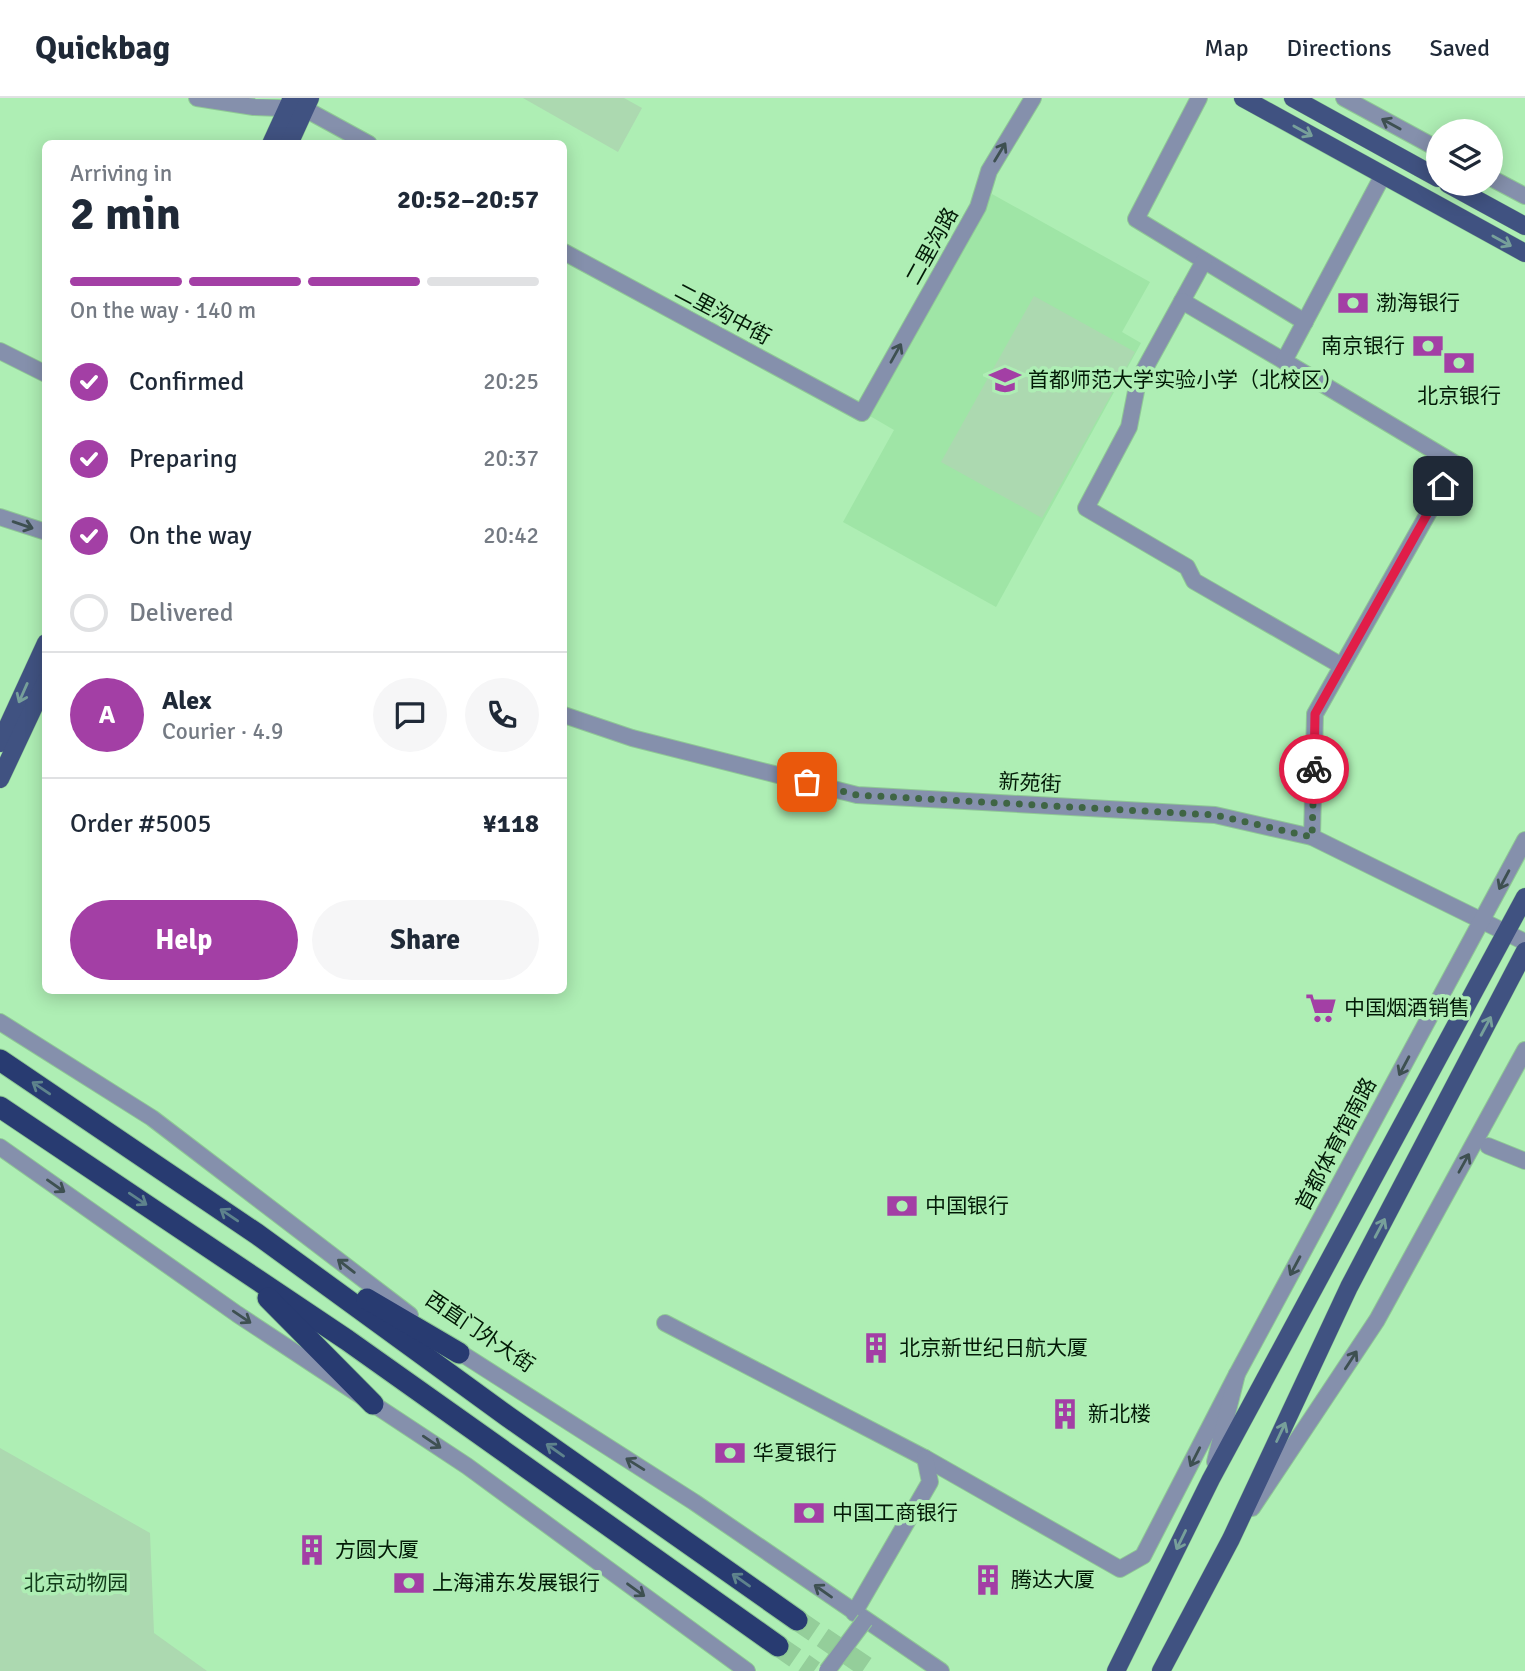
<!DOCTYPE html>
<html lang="en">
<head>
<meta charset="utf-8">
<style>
	body { margin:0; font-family:Signika,"Noto Sans SC",sans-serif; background:#f6f6f7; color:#1f2937; height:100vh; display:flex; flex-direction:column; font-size:26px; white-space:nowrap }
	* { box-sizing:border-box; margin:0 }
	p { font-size:23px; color:#747a83 }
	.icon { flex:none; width:38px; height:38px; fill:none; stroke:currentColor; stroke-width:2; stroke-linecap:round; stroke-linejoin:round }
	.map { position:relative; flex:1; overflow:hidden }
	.sheet { position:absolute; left:42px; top:42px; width:525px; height:854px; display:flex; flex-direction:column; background:#fff; border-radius:10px; box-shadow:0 4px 18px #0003 }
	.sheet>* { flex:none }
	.tools { position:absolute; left:1426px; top:21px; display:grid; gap:14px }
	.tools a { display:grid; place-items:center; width:77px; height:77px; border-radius:50%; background:#fff; box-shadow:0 4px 18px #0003; font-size:35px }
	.pin { position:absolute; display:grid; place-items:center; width:60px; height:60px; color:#fff; margin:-30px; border-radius:14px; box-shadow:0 4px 10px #0006 }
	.courier { position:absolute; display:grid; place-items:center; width:70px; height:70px; margin:-35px; border:5px solid #e11d48; border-radius:50%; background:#fff; color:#222; box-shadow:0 2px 9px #0007 }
	.overview em { font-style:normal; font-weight:700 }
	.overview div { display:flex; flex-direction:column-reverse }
	.overview { display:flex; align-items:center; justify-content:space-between; height:119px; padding:0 28px }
	h1 { font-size:46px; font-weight:700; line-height:52px }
	.bar { display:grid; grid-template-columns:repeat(4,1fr); gap:10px 7px; align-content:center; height:84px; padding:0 28px }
	.bar i { height:9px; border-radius:5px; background:#e0e1e3 }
	.bar .active { background:#a33fa5 }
	.bar p { grid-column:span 4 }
	.line { display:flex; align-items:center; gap:18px; padding:0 28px; border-top:2px solid #e0e1e3 }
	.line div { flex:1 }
	.round { display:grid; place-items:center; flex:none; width:74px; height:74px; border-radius:37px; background:#f6f6f7 }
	ol { padding:0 28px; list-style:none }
	li { display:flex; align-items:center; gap:21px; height:77px }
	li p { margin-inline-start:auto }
	li .icon { padding:7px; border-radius:50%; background:#a33fa5; color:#fff; stroke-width:4 }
	li:last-child { color:#747a83 }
	li i { width:38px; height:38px; border:4px solid #e0e1e3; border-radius:50% }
	.action { display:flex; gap:14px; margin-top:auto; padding:14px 28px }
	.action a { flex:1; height:80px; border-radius:42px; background:#a33fa5; color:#fff; font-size:28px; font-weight:700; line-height:80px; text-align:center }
	.action a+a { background:#f6f6f7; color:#1f2937 }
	header { display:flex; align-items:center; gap:42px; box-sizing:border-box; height:98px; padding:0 35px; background:#fff; border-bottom:2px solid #e0e1e3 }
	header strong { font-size:33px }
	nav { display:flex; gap:38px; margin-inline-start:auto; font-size:24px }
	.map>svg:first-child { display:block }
	.built { fill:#9fe5a6 }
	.green { fill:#acd9b0 }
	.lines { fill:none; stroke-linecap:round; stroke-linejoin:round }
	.highway-tunnel { stroke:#94ce9a; stroke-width:21; stroke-dasharray:21 10; stroke-linecap:butt }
	.minor-casing { stroke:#8fc895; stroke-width:18 }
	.major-casing { stroke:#8fc895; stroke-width:19 }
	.highway-casing { stroke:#8fc895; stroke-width:23 }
	.minor { stroke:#8590ac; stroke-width:16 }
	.major { stroke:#405281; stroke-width:18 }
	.highway { stroke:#283b71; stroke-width:21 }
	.minor-bridge-casing { stroke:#8fc895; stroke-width:18; stroke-linecap:butt }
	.minor-bridge { stroke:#8590ac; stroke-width:16 }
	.oneway { stroke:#3e5051 }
	.oneway2 { stroke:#77a09a }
	.oneway3 { stroke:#5e838c }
	.done { stroke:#3f6544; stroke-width:7; stroke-dasharray:0 12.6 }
	.route { stroke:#e11d48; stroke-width:9 }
	.labels { text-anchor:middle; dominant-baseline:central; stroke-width:7; stroke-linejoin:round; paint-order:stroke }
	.street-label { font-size:21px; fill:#031b07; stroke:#aeeeb4 }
	.poi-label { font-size:21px; fill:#031b07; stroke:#aeeeb4; text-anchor:start }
	.park-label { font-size:21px; fill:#123c1a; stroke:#aeeeb4 }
</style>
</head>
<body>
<header>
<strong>Quickbag</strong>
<nav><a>Map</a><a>Directions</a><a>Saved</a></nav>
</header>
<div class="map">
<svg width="1525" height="1573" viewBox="0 0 1525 1573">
	<rect width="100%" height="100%" fill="#aeeeb4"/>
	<polygon class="built" points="992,96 1150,184 1122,234 1141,245 996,509 843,424 894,332 870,318"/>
	<g class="green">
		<polygon points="523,0 624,0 642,10 618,54"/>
		<polygon points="1034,198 1135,254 1042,420 941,364"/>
		<polygon points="0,1350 150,1435 154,1535 207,1573 0,1573"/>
	</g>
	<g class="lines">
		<g class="highway-tunnel">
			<polyline points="797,1522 872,1573"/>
			<polyline points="778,1548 814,1573"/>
		</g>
		<defs>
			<g id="minor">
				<polyline points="197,0 254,9 305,11 369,46"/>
				<polyline points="1199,0 1136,121 1305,224"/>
				<polyline points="1344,0 1438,51"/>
				<polyline points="1491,80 1525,98"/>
				<polyline points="564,154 862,315 978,109 989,73 1033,0"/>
				<polyline points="1182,203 1204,163"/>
				<polyline points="0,253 46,276"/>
				<polyline points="1284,263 1182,203 1138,283 1129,329 1086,410 1187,469 1194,483 1342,568"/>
				<polyline points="0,419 46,434"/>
				<polyline points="564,617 632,640 857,697 1215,717 1312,739 1525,844"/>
				<polyline points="1312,739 1315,616 1456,366 1284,263 1383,77"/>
				<polyline points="0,924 152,1020 410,1217"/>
				<polyline points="1488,1048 1525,1063"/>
				<polyline points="0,1049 237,1216 467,1368 747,1573"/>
				<polyline points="665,1225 925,1360 1120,1471 1143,1458 1237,1276"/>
				<polyline points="453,1250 694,1404 941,1573"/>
				<polyline points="1215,1364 1237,1276 1525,742"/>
				<polyline points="1252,1410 1377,1222 1525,952"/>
				<polyline points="854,1515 930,1384 925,1360"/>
			</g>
			<g id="major">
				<polyline points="1243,0 1525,155"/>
				<polyline points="1293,0 1438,80"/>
				<polyline points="271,46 292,0"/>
				<polyline points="289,46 310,0"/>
				<polyline points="1448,86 1525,128"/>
				<polyline points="0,645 46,545"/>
				<polyline points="0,681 46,583"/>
				<polyline points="1116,1573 1211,1381 1525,799"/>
				<polyline points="1161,1573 1231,1441 1349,1189 1525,853"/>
			</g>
			<g id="highway">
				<polyline points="0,962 257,1136 507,1318 797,1522"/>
				<polyline points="0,1009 347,1242 778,1548"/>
				<polyline points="268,1200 373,1306"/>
				<polyline points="367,1201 459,1255"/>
			</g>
		</defs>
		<use href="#minor" class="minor-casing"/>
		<use href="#major" class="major-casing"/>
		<use href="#highway" class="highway-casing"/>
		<use href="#minor" class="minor"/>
		<use href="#major" class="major"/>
		<use href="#highway" class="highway"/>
		<defs>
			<polyline id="minor-bridge" points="827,1573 865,1522"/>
		</defs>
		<use href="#minor-bridge" class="minor-bridge-casing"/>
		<use href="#minor-bridge" class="minor-bridge"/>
	</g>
	<defs><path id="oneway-shaft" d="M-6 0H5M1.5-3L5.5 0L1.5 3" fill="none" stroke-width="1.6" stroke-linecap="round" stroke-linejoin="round" transform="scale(1.75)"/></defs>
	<g class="oneway">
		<use href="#oneway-shaft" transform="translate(1391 26) rotate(-151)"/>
		<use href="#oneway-shaft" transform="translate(1000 54) rotate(-59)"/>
		<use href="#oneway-shaft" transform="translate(896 255) rotate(-61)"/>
		<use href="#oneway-shaft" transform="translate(23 427) rotate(19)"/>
		<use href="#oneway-shaft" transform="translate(1504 782) rotate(118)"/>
		<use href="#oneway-shaft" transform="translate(1404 968) rotate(118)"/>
		<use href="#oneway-shaft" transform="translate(1464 1065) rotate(-61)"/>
		<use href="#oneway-shaft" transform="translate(56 1088) rotate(35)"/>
		<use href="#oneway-shaft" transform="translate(346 1168) rotate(-142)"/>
		<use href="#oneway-shaft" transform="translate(1295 1168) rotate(118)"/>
		<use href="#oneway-shaft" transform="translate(242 1219) rotate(34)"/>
		<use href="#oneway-shaft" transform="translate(1351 1262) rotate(-57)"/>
		<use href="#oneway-shaft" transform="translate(432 1344) rotate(34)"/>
		<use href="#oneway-shaft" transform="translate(1195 1359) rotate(117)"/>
		<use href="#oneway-shaft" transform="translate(635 1366) rotate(-148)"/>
		<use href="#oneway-shaft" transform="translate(636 1492) rotate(36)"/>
		<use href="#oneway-shaft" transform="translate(823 1493) rotate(-145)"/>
	</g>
	<g class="oneway2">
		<use href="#oneway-shaft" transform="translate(1303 33) rotate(29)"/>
		<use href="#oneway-shaft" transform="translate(1502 143) rotate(29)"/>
		<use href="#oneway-shaft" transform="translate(23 595) rotate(114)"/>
		<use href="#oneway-shaft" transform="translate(1486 928) rotate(-62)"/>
		<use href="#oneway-shaft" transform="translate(1380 1130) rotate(-62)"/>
		<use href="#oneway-shaft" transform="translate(1281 1334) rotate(-65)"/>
		<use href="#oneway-shaft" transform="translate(1181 1442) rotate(116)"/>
	</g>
	<g class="oneway3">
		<use href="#oneway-shaft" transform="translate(41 990) rotate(-146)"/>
		<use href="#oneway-shaft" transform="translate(138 1101) rotate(34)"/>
		<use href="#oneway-shaft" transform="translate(229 1117) rotate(-146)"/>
		<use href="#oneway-shaft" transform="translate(555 1352) rotate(-145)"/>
		<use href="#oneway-shaft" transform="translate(741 1482) rotate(-145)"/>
	</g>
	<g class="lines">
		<polyline class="done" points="807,684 857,697 1215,717 1312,739 1314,671"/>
		<polyline class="route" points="1314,671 1315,616 1443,388"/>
	</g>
	<defs>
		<symbol id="bank-bare" viewBox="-9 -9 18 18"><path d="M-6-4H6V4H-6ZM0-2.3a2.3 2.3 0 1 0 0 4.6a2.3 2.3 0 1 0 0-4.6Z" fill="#a33fa5" stroke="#aeeeb4" stroke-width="2.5" paint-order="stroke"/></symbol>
		<symbol id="school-bare" viewBox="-9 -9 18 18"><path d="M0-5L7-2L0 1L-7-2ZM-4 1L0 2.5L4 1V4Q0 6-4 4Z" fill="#a33fa5" stroke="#aeeeb4" stroke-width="2.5" paint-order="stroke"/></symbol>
		<symbol id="supermarket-bare" viewBox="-9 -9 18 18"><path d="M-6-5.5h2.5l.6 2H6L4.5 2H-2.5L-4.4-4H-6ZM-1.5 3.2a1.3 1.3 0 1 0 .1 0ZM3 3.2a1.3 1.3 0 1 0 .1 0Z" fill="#a33fa5" stroke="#aeeeb4" stroke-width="2.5" paint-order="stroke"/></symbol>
		<symbol id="building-bare" viewBox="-9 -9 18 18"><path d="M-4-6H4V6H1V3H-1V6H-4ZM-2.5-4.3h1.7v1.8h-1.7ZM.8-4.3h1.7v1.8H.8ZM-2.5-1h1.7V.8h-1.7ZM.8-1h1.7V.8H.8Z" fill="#a33fa5" stroke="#aeeeb4" stroke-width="2.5" paint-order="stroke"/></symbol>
	</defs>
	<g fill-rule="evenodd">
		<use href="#bank-bare" x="1331" y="183" width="44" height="44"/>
		<use href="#bank-bare" x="1406" y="226" width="44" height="44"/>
		<use href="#bank-bare" x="1437" y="243" width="44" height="44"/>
		<use href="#school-bare" x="983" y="260" width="44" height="44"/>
		<use href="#supermarket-bare" x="1299" y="888" width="44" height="44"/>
		<use href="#bank-bare" x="880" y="1086" width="44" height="44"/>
		<use href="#building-bare" x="854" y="1228" width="44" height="44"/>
		<use href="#building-bare" x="1043" y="1294" width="44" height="44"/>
		<use href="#bank-bare" x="708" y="1333" width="44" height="44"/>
		<use href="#bank-bare" x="787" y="1393" width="44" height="44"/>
		<use href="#building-bare" x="290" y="1430" width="44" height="44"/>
		<use href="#building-bare" x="966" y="1460" width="44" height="44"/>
		<use href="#bank-bare" x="387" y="1463" width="44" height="44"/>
	</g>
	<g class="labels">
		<g class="street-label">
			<text transform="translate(932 148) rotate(-61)">二里沟路</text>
			<text transform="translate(723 216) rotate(28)">二里沟中街</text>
			<text transform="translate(1030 685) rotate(3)">新苑街</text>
			<text transform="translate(1336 1046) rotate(-62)">首都体育馆南路</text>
			<text transform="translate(480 1234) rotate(34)">西直门外大街</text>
		</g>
		<g class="poi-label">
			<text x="1376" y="205">渤海银行</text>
			<text x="1405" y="248" text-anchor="end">南京银行</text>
			<text x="1028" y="282">首都师范大学实验小学（北校区）</text>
			<text x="1459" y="298" text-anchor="middle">北京银行</text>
			<text x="1344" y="910">中国烟酒销售</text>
			<text x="925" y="1108">中国银行</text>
			<text x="899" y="1250">北京新世纪日航大厦</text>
			<text x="1088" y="1316">新北楼</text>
			<text x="753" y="1355">华夏银行</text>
			<text x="832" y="1415">中国工商银行</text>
			<text x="335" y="1452">方圆大厦</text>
			<text x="1011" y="1482">腾达大厦</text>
			<text x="432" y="1485">上海浦东发展银行</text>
		</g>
		<g class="park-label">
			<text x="76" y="1485">北京动物园</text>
		</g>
	</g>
</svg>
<div class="tools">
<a><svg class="icon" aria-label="layers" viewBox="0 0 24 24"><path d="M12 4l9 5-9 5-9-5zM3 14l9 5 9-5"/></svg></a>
</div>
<div class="pin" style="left:807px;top:684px;background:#ea580c"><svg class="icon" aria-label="bag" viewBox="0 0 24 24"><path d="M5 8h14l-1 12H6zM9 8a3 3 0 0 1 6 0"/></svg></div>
<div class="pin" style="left:1443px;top:388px;background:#1f2937"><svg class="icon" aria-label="home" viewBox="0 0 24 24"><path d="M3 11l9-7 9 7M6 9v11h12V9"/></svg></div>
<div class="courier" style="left:1314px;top:671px"><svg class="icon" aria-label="bike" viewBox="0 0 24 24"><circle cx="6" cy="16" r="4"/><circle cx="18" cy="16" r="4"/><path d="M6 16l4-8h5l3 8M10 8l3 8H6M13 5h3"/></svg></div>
<section class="sheet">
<div class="overview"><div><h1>2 min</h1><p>Arriving in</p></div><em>20:52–20:57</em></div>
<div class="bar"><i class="active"></i><i class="active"></i><i class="active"></i><i></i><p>On the way · 140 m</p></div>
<ol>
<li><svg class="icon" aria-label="check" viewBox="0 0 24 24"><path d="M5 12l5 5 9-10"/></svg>Confirmed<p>20:25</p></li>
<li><svg class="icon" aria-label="check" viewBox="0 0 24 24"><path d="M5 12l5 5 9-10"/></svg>Preparing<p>20:37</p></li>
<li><svg class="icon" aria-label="check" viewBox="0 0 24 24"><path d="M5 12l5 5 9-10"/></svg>On the way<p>20:42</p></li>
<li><i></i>Delivered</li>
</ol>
<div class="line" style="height:126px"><b class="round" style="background:#a33fa5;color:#fff">A</b><div><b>Alex</b><p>Courier · 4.9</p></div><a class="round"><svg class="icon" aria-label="chat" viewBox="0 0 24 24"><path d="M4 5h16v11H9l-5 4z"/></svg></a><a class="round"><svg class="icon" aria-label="phone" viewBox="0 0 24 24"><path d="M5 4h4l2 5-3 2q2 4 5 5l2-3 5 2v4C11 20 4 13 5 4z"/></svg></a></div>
<div class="line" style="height:91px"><div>Order #5005</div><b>¥118</b></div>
<div class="action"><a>Help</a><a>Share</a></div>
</section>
</div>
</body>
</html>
